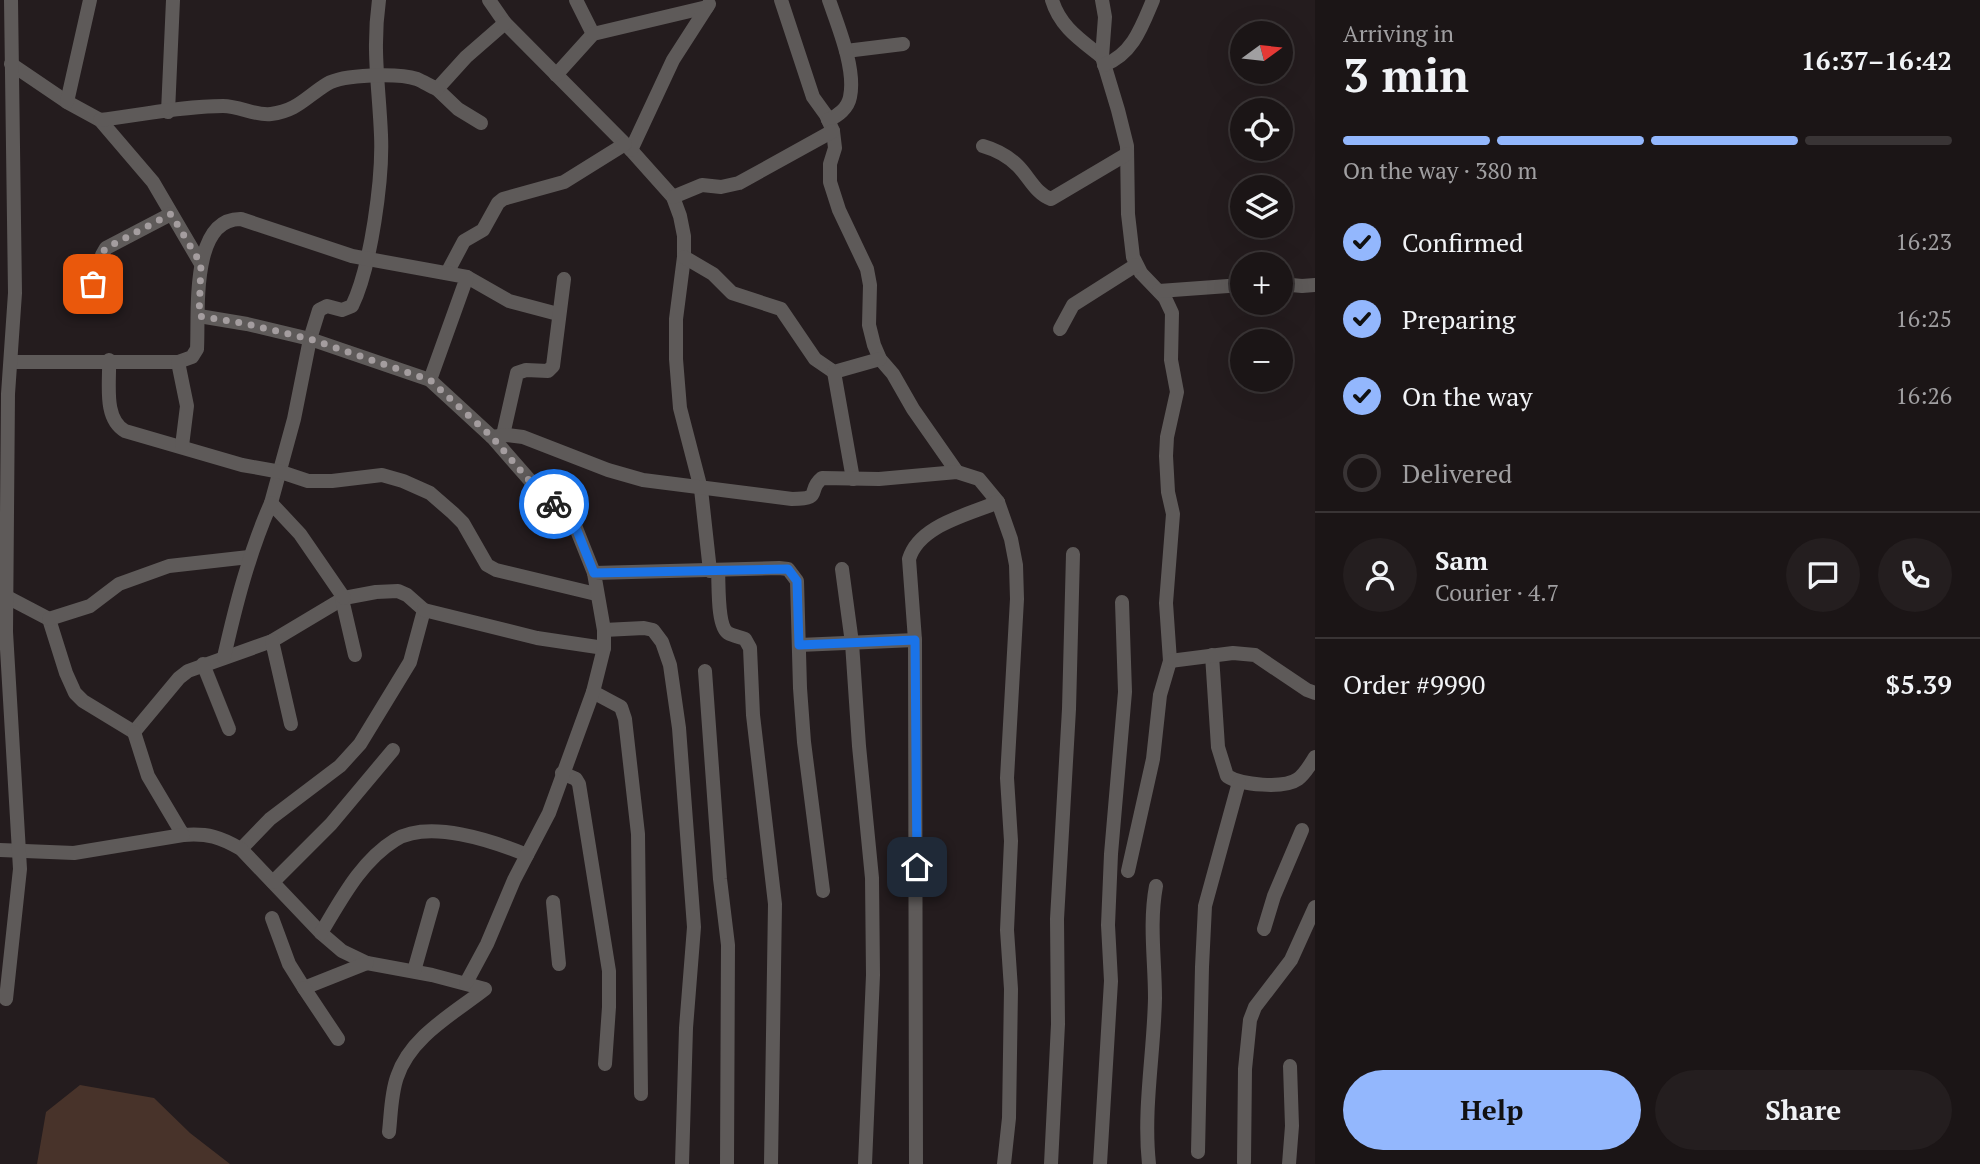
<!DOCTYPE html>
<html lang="en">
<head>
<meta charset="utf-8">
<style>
	body { margin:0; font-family:"PT Serif",serif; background:#241e1f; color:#f1f3f6; height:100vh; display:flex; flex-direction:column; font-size:26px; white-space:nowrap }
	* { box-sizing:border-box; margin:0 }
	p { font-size:23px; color:#a09fa1 }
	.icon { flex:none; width:38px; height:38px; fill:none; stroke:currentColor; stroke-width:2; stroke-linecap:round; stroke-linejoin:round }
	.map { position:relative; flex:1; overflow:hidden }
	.side { display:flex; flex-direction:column; background:#1b1516; width:665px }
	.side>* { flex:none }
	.needle { width:46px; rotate:75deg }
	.buttons { position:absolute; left:1230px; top:21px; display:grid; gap:14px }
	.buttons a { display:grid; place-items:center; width:63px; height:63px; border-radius:50%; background:#1b1516; box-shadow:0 7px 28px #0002,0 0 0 2px #393435; font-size:35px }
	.pin { position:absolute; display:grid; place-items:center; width:60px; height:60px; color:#fff; margin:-30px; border-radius:14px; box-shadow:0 4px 10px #0006 }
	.courier { position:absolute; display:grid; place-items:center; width:70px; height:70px; margin:-35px; border:5px solid #1a73e8; border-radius:50%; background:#fff; color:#222; box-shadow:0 2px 9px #0007 }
	.head em { font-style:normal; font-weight:700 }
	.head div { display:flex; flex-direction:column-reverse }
	.head { display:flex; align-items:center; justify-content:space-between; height:119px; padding:0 28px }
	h1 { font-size:46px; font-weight:700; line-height:52px }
	.bar { display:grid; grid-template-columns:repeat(4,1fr); gap:10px 7px; align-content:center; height:84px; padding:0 28px }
	.bar i { height:9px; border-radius:5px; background:#393435 }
	.bar .selected { background:#93b7fd }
	.bar p { grid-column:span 4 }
	.line { display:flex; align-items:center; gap:18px; padding:0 28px; border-top:2px solid #393435 }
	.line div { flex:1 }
	.round { display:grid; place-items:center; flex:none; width:74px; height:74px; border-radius:37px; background:#241e1f }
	ol { padding:0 28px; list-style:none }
	li { display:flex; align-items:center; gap:21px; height:77px }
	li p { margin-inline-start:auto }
	li .icon { padding:7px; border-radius:50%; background:#93b7fd; color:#111; stroke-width:4 }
	li:last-child { color:#a09fa1 }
	li i { width:38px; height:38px; border:4px solid #393435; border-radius:50% }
	.primary-button { display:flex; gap:14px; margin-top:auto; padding:14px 28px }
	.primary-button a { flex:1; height:80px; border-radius:42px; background:#93b7fd; color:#111; font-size:28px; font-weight:700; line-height:80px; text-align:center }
	.primary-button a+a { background:#241e1f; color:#f1f3f6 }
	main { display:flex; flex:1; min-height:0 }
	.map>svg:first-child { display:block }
	.green { fill:#48332a }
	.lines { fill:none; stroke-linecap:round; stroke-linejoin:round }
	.minor { stroke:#5e5a59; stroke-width:14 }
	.done { stroke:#a49d9f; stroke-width:7; stroke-dasharray:0 12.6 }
	.route { stroke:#1a73e8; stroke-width:9 }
</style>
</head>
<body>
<main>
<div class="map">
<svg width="1315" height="1164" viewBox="0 0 1315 1164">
	<rect width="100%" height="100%" fill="#241c1e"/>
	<polygon class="green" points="80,1085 154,1098 190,1133 230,1164 37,1164 46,1112"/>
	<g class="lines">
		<g class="minor">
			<path d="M379 0C372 50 379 86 381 135 383 178 371 267 352 306L342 310 327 306 319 310 310 339 430 380 492 437 548 501 570 513 594 573"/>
			<polyline points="489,0 505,23 631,150 673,197 680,216 684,236 684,257 676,319 676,359 680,408 701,489 710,571"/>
			<polyline points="576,0 593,34"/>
			<polyline points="781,0 813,97 826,115 833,131 835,148 830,164 830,182 839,210 867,269 870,285 869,325 874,345 880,359 893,374 913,409 957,472"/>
			<path d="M1052 0C1060 27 1081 40 1102 57"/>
			<polyline points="1102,0 1105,17 1102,57 1118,110 1127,146 1128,214 1133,257 1141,273 1165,298 1172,313 1171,360 1177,392 1167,437 1166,456 1168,492 1173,514 1166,603 1170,661 1160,695 1153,759 1128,871"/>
			<polyline points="846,51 903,44"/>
			<polyline points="11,64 67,102 100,120 153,182 201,264"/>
			<path d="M1104 65C1133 54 1142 26 1153 0"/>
			<polyline points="556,75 593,34 707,7"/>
			<polyline points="437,89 458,109 481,123"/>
			<polyline points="67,102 90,0"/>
			<polyline points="168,112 173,0"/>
			<path d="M100 120C141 115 183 106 223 106 240 106 255 116 271 114 297 111 306 97 327 84 343 74 399 73 417 79 424 82 430 86 437 89L466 57 505 23"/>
			<path d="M828 120C838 116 848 108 850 97 856 69 838 26 829 0"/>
			<path d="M983 146C997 150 1007 155 1018 166 1029 177 1036 194 1051 199L1127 154"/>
			<polyline points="631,150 673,60 709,4"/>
			<polyline points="673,197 702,185 721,187 739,183 833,131"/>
			<polyline points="684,257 713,274 732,293 781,309 815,359 834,372 880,359"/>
			<polyline points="447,273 464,241 483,230 498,203 503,199 564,182 625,144"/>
			<polyline points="467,277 509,301 558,314"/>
			<polyline points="93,284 102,273 102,255 106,248 171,214"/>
			<polyline points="1281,284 1302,286 1315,285"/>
			<polyline points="1159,291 1242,285"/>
			<polyline points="199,316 247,324 310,339 294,419 271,503"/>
			<polyline points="1060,329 1073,305 1136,265"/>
			<path d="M109 360C110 383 103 418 125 431L242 465 281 472 308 481H332L382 475 403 481 430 493 453 513 463 523 487 565 496 570 596 594"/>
			<path d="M11 362H178L192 357 197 349C199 313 190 218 241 219L352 256 467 277 430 380"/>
			<polyline points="178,362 187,406 182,446"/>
			<polyline points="834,372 853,479"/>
			<polyline points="503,435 517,373 526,370 548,371 553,366 564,279"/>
			<path d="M492 437 507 435 523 437 608 470 643 480 792 499C824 499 806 491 822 478L879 479 957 472 979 479 998 502"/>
			<polyline points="842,569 852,643 859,746 872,878 873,975 865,1164"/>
			<path d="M718 571C719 585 717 626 728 633 733 636 740 637 745 639L750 648 753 715 775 904 771 1164"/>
			<polyline points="7,597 49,619 66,673 75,693 83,701 134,732 179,678 188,671 272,641 344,598 376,592 398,591 407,595 424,610 410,662 360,744 340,766 270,819 241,849"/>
			<polyline points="342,599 355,655"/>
			<polyline points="424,610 537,638 604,648"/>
			<polyline points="49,619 90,606 119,584 169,566 249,557"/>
			<polyline points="604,630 644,628 653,630 662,642 670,665 679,728 694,927 686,1028 682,1164"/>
			<polyline points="272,641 291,724"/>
			<polyline points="799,645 915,640"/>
			<path d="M1212 655 1218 747 1227 776C1241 785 1284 789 1298 779 1305 774 1310 765 1315 757"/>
			<path d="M224 657C236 604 249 553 271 503L300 534 344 598"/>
			<polyline points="1170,661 1233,653 1255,655 1307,690 1315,693"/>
			<polyline points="203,664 229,729"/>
			<polyline points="705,671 720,879 728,945 727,1164"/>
			<polyline points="593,692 621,707 625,719 638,834 641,1094"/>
			<path d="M134 732 148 776 183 835C208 833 220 837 241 849L321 933 342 951 367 963 432 975 485 989C453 1014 410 1037 397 1077 391 1094 391 1114 389 1132"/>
			<polyline points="562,773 576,779 579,784 609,971 609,1007 605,1064"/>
			<polyline points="0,850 74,853 183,835"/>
			<polyline points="273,882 331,824 393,750"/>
			<polyline points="553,902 559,964"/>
			<polyline points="272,918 289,964 304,988 367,963"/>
			<polyline points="1264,929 1274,896 1302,830"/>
			<path d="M321 933C341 900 361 861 395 840 429 819 493 841 527 855"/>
			<polyline points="414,971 433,904"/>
			<polyline points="466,983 487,944 514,880 549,813 593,692 604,648 604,630 594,573 779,568 788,569 797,581 800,688 804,742 823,891"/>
			<polyline points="304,988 338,1039"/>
			<polyline points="6,999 20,869 6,632 8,394 15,293 11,0"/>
			<polyline points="1198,1152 1202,967 1205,906 1239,782"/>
			<polyline points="1244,1162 1245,1069 1250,1020 1255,1007 1291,960 1315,907"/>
			<path d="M916 1164 915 640 909 559C919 525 968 515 998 502L1011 539 1016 565 1017 599 1007 778 1011 841 1007 930 1011 989 1009 1118 1004 1164"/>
			<polyline points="1051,1164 1058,1024 1057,919 1069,709 1073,554"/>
			<polyline points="1100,1164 1111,981 1108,925 1111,854 1125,692 1122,602"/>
			<path d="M1149 1164C1143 1109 1154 1053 1155 998 1155 960 1149 924 1156 886"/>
			<polyline points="1289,1164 1292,1126 1290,1066"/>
		</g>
	</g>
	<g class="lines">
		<polyline class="done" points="93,284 103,270 102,253 106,248 171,214 201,264 199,316 247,324 310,339 430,380 492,437 539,492 554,504"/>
		<polyline class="route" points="554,504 570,513 594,573 788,569 797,581 799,645 915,640 917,867"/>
	</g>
</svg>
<div class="buttons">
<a><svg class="needle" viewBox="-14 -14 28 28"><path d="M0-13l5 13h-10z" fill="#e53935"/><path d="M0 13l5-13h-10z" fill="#a09fa1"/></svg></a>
<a><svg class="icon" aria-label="locate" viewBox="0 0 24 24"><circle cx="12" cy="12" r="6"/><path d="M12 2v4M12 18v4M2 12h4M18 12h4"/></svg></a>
<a><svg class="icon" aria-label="layers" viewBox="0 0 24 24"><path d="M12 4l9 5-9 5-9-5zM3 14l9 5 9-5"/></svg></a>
<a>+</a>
<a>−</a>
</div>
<div class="pin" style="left:93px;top:284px;background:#ea580c"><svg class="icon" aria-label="bag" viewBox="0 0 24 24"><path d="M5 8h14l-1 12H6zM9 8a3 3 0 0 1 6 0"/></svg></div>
<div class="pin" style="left:917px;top:867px;background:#1f2937"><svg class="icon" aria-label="home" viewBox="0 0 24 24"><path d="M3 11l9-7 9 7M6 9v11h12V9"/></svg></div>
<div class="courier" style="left:554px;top:504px"><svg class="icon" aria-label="bike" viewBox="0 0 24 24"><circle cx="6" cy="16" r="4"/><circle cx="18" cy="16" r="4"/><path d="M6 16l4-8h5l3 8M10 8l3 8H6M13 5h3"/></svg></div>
</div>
<section class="side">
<div class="head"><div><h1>3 min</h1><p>Arriving in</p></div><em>16:37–16:42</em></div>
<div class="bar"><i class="selected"></i><i class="selected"></i><i class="selected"></i><i></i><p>On the way · 380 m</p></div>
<ol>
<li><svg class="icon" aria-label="check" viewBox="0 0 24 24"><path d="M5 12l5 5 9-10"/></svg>Confirmed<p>16:23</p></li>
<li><svg class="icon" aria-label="check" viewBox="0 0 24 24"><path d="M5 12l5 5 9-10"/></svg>Preparing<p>16:25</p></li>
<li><svg class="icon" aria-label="check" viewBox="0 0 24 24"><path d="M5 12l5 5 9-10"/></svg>On the way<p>16:26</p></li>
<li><i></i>Delivered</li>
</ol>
<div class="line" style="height:126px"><a class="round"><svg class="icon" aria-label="person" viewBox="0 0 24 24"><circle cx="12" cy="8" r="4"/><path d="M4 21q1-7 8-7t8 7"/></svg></a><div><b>Sam</b><p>Courier · 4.7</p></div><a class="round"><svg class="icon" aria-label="chat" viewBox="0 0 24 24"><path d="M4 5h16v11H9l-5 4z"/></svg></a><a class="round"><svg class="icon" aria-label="phone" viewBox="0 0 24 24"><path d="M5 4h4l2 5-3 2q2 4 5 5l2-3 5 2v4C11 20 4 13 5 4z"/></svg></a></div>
<div class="line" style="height:91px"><div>Order #9990</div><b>$5.39</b></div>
<div class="primary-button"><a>Help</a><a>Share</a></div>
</section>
</main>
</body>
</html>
